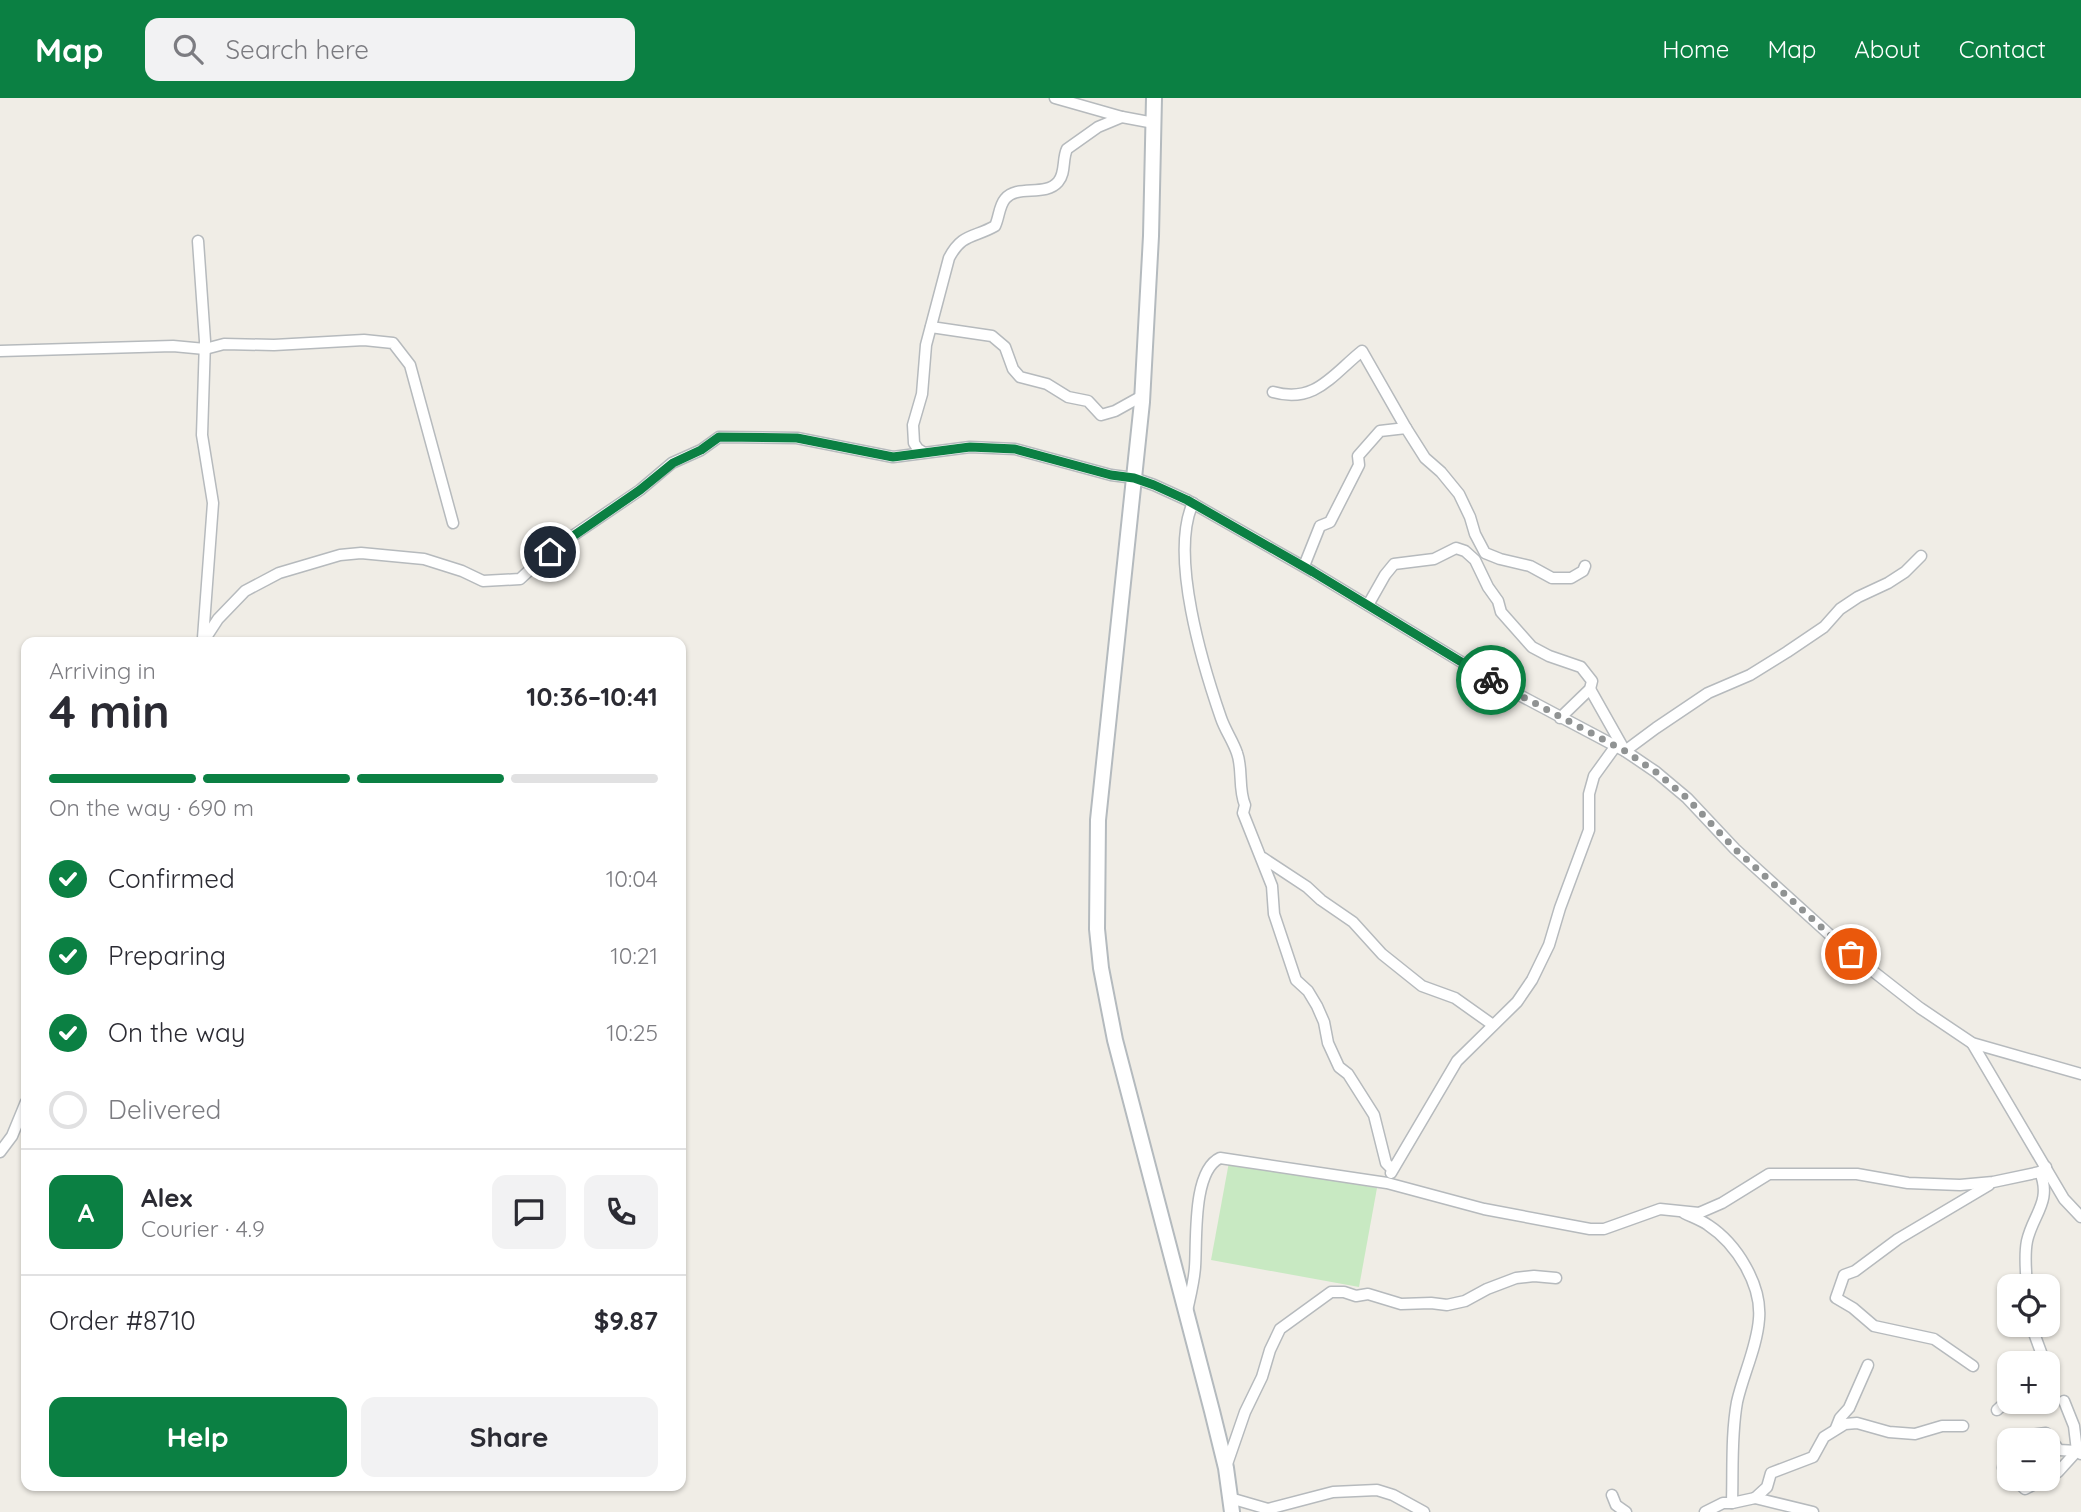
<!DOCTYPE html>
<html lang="en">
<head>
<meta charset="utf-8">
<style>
	body { margin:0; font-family:Quicksand,sans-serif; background:#f2f2f3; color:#2b2b33; height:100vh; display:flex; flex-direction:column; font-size:26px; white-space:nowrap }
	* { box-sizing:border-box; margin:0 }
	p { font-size:23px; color:#7c7c81 }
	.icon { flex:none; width:38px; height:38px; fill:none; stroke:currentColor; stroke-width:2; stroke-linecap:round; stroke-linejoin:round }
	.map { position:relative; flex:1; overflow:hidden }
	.panel { position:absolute; left:21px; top:539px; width:665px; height:854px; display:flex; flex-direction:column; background:#fff; border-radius:14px; box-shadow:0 2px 5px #0004 }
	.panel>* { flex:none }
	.fabs { position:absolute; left:1997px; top:1176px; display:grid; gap:14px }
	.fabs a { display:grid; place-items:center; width:63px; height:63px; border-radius:14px; background:#fff; box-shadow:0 2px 5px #0004; font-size:35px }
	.pin { position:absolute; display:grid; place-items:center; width:60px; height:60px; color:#fff; margin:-30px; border:4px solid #fff; border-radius:50%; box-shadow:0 2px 7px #0007 }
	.courier { position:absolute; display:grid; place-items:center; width:70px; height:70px; margin:-35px; border:5px solid #0b8043; border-radius:50%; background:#fff; color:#222; box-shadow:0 2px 9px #0007 }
	.head em { font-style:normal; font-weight:800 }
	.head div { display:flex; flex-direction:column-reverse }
	.head { display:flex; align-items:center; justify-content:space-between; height:119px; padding:0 28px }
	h1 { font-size:46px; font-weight:800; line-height:52px }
	.bar { display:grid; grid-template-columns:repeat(4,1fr); gap:10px 7px; align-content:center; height:84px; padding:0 28px }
	.bar i { height:9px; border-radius:5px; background:#e1e1e2 }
	.bar .on { background:#0b8043 }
	.bar p { grid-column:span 4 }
	.line { display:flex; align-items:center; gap:18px; padding:0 28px; border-top:2px solid #e1e1e2 }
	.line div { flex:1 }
	.round { display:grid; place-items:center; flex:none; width:74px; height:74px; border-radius:14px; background:#f2f2f3 }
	ol { padding:0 28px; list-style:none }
	li { display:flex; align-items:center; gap:21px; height:77px }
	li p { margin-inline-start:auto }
	li .icon { padding:7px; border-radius:50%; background:#0b8043; color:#fff; stroke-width:4 }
	li:last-child { color:#7c7c81 }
	li i { width:38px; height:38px; border:4px solid #e1e1e2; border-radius:50% }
	.cta { display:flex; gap:14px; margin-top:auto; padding:14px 28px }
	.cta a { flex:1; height:80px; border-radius:14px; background:#0b8043; color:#fff; font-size:28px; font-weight:800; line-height:80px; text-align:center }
	.cta a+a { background:#f2f2f3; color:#2b2b33 }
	header { display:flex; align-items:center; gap:42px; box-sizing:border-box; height:98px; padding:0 35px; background:#0b8043; color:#fff }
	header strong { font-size:33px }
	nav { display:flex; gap:38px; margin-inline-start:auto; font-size:24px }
	.search { width:490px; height:63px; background:#f2f2f3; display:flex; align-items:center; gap:18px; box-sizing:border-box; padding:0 24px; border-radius:14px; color:#7c7c81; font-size:26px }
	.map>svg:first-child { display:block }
	.green { fill:#c8e9c2 }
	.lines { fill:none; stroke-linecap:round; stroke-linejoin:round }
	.minor-casing { stroke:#b6babd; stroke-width:13 }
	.secondary-casing { stroke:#b4babe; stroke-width:18 }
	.minor { stroke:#fff; stroke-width:10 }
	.secondary { stroke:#fff; stroke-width:14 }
	.done { stroke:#909393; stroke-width:7; stroke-dasharray:0 12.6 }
	.route { stroke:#0b8043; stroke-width:9 }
</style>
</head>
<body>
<header>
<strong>Map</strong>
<div class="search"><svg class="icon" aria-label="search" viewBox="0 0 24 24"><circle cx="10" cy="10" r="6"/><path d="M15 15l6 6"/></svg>Search here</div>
<nav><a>Home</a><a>Map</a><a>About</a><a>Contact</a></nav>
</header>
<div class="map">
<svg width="2081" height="1414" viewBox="0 0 2081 1414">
	<rect width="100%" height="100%" fill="#f0ede6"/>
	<polygon class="green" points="1229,1064 1377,1090 1359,1189 1211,1162"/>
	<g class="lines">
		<defs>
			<g id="minor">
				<polyline points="1055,0 1122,19 1154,25"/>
				<polyline points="198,143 205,243 202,337 213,405 203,540"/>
				<polyline points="931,229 992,238 1005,249 1013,271 1020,279 1047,286 1068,299 1088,303 1101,317 1115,313 1142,298"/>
				<polyline points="0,253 173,248 205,251 224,246 274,247 364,242 393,245 410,267 453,425"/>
				<path d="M1273 294C1315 306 1332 277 1362 253L1406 330"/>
				<path d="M923 354 918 351 914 345 913 327 922 296 926 247 949 160C962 135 974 140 995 128 999 120 999 108 1005 101 1017 86 1045 99 1058 84 1066 75 1062 61 1067 51L1098 29 1122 19"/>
				<path d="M1193 405C1169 457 1203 568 1221 620 1225 632 1233 643 1237 655 1243 671 1238 691 1245 707L1243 715 1272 788 1274 816 1296 882 1308 893 1317 908 1324 924 1328 945 1339 969 1348 976 1374 1017 1386 1065 1392 1071"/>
				<polyline points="1304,468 1320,428 1330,424 1359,367 1358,358 1380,333 1406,330 1425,360 1441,374 1459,396 1470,419 1475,436 1485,455 1500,461 1530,468 1552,480 1571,480 1583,473 1585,468"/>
				<polyline points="1368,507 1385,477 1394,466 1434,461 1456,450 1465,453 1475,462 1488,489 1498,503 1501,514 1532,549 1549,558 1581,569 1592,583 1590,591 1560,620"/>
				<polyline points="203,544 218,521 245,493 279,475 340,457 361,455 424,461 462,473 483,483 520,481 549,454 640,392 672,365 701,352 719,339 797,340 893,359 970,349 1015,351 1111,377 1134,380 1154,387 1187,402 1313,474 1491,582 1625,653 1656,674 1687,700 1735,751 1851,856 1920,910 1972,945 2081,976"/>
				<polyline points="1590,591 1625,653 1656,630 1708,595 1750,577 1787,554 1824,529 1840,511 1858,499 1888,485 1905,474 1921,458"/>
				<polyline points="1263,760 1307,789 1321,802 1353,824 1382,856 1422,888 1455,900 1493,927"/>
				<polyline points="1972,945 2064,1101 2081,1119"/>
				<polyline points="0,1054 12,1038 26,1004"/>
				<polyline points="1391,1075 1457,963 1517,904 1532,882 1549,847 1560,810 1589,732 1589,696 1594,678 1615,649"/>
				<path d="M1684 1115C1692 1119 1701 1122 1708 1127 1737 1146 1762 1187 1759 1221 1757 1249 1743 1277 1737 1304 1731 1337 1733 1372 1732 1405L1755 1400 1813 1414"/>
				<path d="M2027 1188C2026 1173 2024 1158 2027 1143 2033 1116 2052 1104 2040 1074"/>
				<path d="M1187 1213C1190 1199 1194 1184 1195 1169 1197 1143 1192 1073 1220 1060L1387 1085 1484 1111 1590 1131H1604L1660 1111 1699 1115 1722 1105 1769 1076H1857L1908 1085 1960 1087 1993 1084 2040 1074 2046 1069"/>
				<polyline points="2031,1227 2045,1265"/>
				<polyline points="1973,1268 1934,1241 1874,1228 1853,1210 1836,1200 1844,1177 1855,1173 1898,1141 1989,1087"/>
				<polyline points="1997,1312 2009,1301"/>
				<polyline points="1836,1330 1840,1320 1849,1310 1868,1267"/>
				<polyline points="1226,1369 1245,1314 1262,1279 1270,1252 1280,1231 1331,1194 1344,1194 1356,1198 1368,1196 1401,1206 1431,1205 1447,1207 1465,1203 1487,1191 1516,1180 1534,1178 1556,1180"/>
				<polyline points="2009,1376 2003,1370 2007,1340 2046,1335 2059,1352 2077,1353 2081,1356"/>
				<polyline points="2048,1379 2058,1374 2077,1353 2074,1328 2064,1303"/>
				<polyline points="2014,1381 2025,1391 2045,1381"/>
				<polyline points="1612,1397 1616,1407 1626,1414"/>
				<polyline points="1230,1400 1268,1411 1333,1394 1377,1392 1393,1397 1424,1414"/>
				<polyline points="1755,1400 1767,1389 1771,1375 1813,1359 1824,1339 1845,1326 1857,1325 1889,1334 1915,1336 1942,1328 1963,1328"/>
				<polyline points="1705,1414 1723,1405 1732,1405"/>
			</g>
			<polyline id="secondary" points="1154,0 1151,138 1142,304 1098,722 1097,831 1101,870 1115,942 1212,1313 1226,1370 1232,1414"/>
		</defs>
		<use href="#minor" class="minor-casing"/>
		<use href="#secondary" class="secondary-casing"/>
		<use href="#minor" class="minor"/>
		<use href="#secondary" class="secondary"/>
	</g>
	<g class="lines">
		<polyline class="done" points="1491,582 1625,653 1656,674 1687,700 1735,751 1851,856"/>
		<polyline class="route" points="550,454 640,392 673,365 701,352 719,339 797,340 893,359 970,349 1015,351 1111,377 1134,380 1154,387 1187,402 1313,474 1491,582"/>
	</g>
</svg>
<div class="fabs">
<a><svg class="icon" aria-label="locate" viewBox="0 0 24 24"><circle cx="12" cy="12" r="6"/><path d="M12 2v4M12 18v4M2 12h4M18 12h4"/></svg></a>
<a>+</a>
<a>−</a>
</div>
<div class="pin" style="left:1851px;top:856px;background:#ea580c"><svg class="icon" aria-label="bag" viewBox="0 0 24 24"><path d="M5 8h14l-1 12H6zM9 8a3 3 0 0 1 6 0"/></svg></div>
<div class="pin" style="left:550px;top:454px;background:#1f2937"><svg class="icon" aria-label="home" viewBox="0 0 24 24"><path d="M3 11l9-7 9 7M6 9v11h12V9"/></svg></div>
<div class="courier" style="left:1491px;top:582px"><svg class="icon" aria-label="bike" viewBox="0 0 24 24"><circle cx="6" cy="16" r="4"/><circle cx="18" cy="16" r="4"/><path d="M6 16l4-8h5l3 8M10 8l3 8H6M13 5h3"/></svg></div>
<section class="panel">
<div class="head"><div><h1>4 min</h1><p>Arriving in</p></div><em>10:36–10:41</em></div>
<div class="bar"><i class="on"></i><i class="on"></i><i class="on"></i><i></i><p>On the way · 690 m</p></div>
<ol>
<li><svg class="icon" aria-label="check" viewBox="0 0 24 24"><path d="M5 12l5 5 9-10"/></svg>Confirmed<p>10:04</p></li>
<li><svg class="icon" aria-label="check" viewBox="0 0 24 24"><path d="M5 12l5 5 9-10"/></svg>Preparing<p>10:21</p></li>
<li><svg class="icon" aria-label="check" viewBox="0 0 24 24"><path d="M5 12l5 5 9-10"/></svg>On the way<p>10:25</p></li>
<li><i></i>Delivered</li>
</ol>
<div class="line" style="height:126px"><b class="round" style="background:#0b8043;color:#fff">A</b><div><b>Alex</b><p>Courier · 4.9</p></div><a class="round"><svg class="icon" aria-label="chat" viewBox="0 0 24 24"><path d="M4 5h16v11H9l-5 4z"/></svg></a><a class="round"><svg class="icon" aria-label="phone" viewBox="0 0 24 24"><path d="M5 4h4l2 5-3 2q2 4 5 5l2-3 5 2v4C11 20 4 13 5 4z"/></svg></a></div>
<div class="line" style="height:91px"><div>Order #8710</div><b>$9.87</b></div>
<div class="cta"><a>Help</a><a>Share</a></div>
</section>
</div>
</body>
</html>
